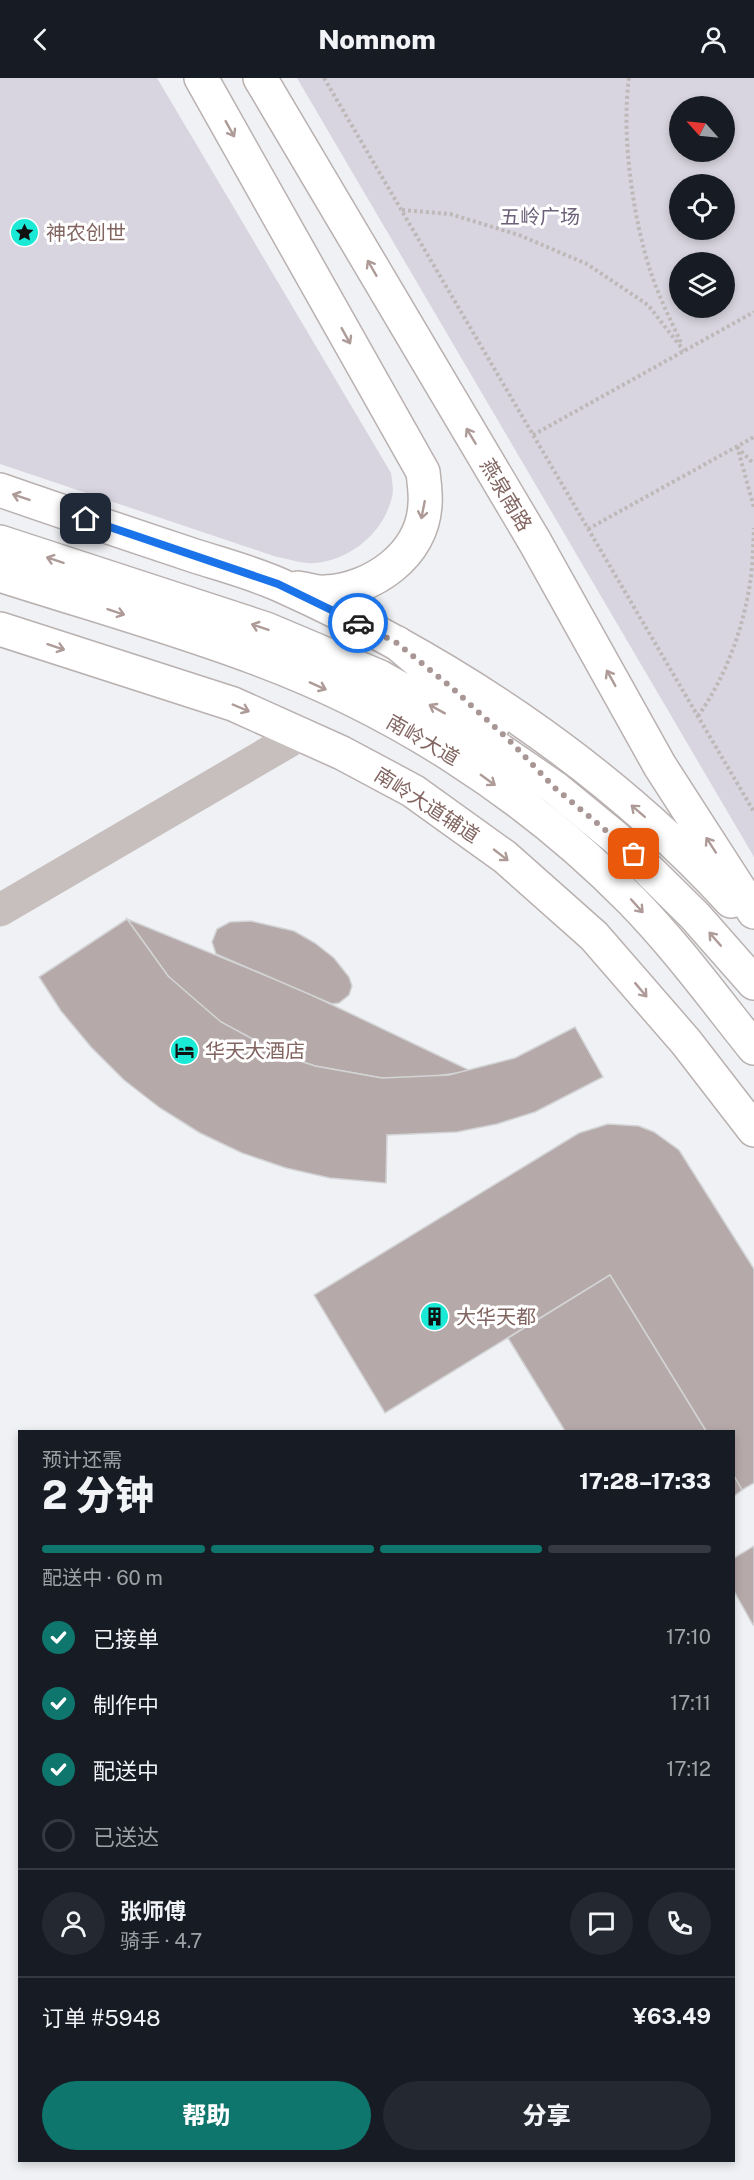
<!DOCTYPE html>
<html lang="zh">
<head>
<meta charset="utf-8">
<style>
	body { margin:0; font-family:"Public Sans","Noto Sans SC",sans-serif; background:#242831; color:#f1f3f6; height:100vh; display:flex; flex-direction:column; font-size:22px; white-space:nowrap }
	* { box-sizing:border-box; margin:0 }
	p { font-size:20px; color:#9ea1a6 }
	.icon { flex:none; width:33px; height:33px; fill:none; stroke:currentColor; stroke-width:2; stroke-linecap:round; stroke-linejoin:round }
	.map { position:relative; flex:1; overflow:hidden }
	.sheet { position:absolute; left:18px; top:1352px; width:717px; height:732px; display:flex; flex-direction:column; background:#171b24; border-radius:0px; box-shadow:0 3px 9px #0003 }
	.sheet>* { flex:none }
	.needle { width:39px; rotate:297deg }
	.buttons { position:absolute; left:669px; top:18px; display:grid; gap:12px }
	.buttons a { display:grid; place-items:center; width:66px; height:66px; border-radius:50%; background:#171b24; box-shadow:0 3px 9px #0003; font-size:30px }
	.pin { position:absolute; display:grid; place-items:center; width:51px; height:51px; color:#fff; margin:-26px; border-radius:12px; box-shadow:0 3px 9px #0006 }
	.courier { position:absolute; display:grid; place-items:center; width:60px; height:60px; margin:-30px; border:4px solid #1a73e8; border-radius:50%; background:#fff; color:#222; box-shadow:0 2px 8px #0007 }
	.head em { font-style:normal; font-weight:800 }
	.head div { display:flex; flex-direction:column-reverse }
	.head { display:flex; align-items:center; justify-content:space-between; height:102px; padding:0 24px }
	h1 { font-size:39px; font-weight:800; line-height:45px }
	.bar { display:grid; grid-template-columns:repeat(4,1fr); gap:9px 6px; align-content:center; height:72px; padding:0 24px }
	.bar i { height:8px; border-radius:4px; background:#363941 }
	.bar .on { background:#0f766e }
	.bar p { grid-column:span 4 }
	.line { display:flex; align-items:center; gap:15px; padding:0 24px; border-top:2px solid #363941 }
	.line div { flex:1 }
	.round { display:grid; place-items:center; flex:none; width:63px; height:63px; border-radius:32px; background:#242831 }
	ol { padding:0 24px; list-style:none }
	li { display:flex; align-items:center; gap:18px; height:66px }
	li p { margin-inline-start:auto }
	li .icon { padding:6px; border-radius:50%; background:#0f766e; color:#fff; stroke-width:4 }
	li:last-child { color:#9ea1a6 }
	li i { width:33px; height:33px; border:3px solid #363941; border-radius:50% }
	.action { display:flex; gap:12px; margin-top:auto; padding:12px 24px }
	.action a { flex:1; height:69px; border-radius:36px; background:#0f766e; color:#fff; font-size:24px; font-weight:800; line-height:69px; text-align:center }
	.action a+a { background:#242831; color:#f1f3f6 }
	header { display:flex; justify-content:space-between; align-items:center; height:78px; padding:0 24px; background:#171b24; font-size:27px; font-weight:800 }
	.map>svg:first-child { display:block }
	.green { fill:#d8d5e0; fill-rule:evenodd }
	.building { fill:#b6a9a9; stroke:#d2d3d5; stroke-width:1.5 }
	.lines { fill:none; stroke-linecap:round; stroke-linejoin:round }
	.major-casing { stroke:#b9b1af; stroke-width:36 }
	.highway-casing { stroke:#b9b2b1; stroke-width:36 }
	.path { stroke:#beb9b8; stroke-width:4; stroke-dasharray:3 3; stroke-linecap:butt }
	.minor { stroke:#c6bfbe; stroke-width:33 }
	.major { stroke:#fff; stroke-width:33 }
	.highway { stroke:#fff; stroke-width:33 }
	.oneway { stroke:#ae9b98 }
	.done { stroke:#a89694; stroke-width:6; stroke-dasharray:0 10.8 }
	.route { stroke:#1a73e8; stroke-width:8 }
	.labels { text-anchor:middle; dominant-baseline:central; stroke-width:6; stroke-linejoin:round; paint-order:stroke }
	.park-label { font-size:20px; fill:#6c6179; stroke:#fff }
	.poi-label { font-size:20px; fill:#826561; stroke:#fff; text-anchor:start }
	.street-label { font-size:20px; fill:#826561; stroke:#fff }
</style>
</head>
<body>
<header><svg class="icon" aria-label="back" viewBox="0 0 24 24"><path d="M15 5l-7 7 7 7"/></svg>Nomnom<svg class="icon" aria-label="person" viewBox="0 0 24 24"><circle cx="12" cy="8" r="4"/><path d="M4 21q1-7 8-7t8 7"/></svg></header>
<div class="map">
<svg width="754" height="2102" viewBox="0 0 754 2102">
	<rect width="100%" height="100%" fill="#eff1f4"/>
	<g class="green">
		<path d="M0 0H157L391 395C392 403 394 412 392 419 384 454 351 482 315 485 303 486 289 481 277 479L0 386Z"/>
		<path d="M297 0H754V779ZM680 28H724V74H680ZM680 106H724V152H680ZM724 184V230H680V184Z"/>
	</g>
	<g class="building">
		<polygon points="127,841 299,911 471,993 416,1001 382,1000 315,988 282,977 221,944 193,922 168,898"/>
		<polygon points="127,841 168,898 221,944 282,977 315,988 382,1000 449,997 515,980 575,949 603,999 535,1034 497,1046 457,1054 387,1057 386,1105 330,1100 286,1090 242,1075 200,1055 160,1030 124,1002 91,969 61,933 39,899"/>
		<polygon points="251,843 294,853 315,865 334,880 349,899 352,908 349,917 339,925 332,926 216,876 212,864 217,851 230,844"/>
		<polygon points="608,1046 639,1048 654,1054 679,1072 754,1191 754,1405 742,1412 734,1398 734,1353 706,1353 610,1197 385,1335 314,1217 579,1055"/>
		<polygon points="610,1197 706,1353 565,1353 508,1260"/>
		<polygon points="734,1398 742,1412 734,1418"/>
		<polygon points="754,1468 754,1546 753,1547 734,1513 734,1480"/>
	</g>
	<g class="lines">
		<defs>
			<g id="major">
				<path d="M201 0 423 394C424 404 426 416 425 426 423 477 372 512 325 514 317 515 306 511 298 510"/>
				<polyline points="260,0 535,464 660,688 754,834"/>
				<path d="M0 412C63 434 126 455 189 476 219 486 251 494 280 507 447 582 606 687 731 823"/>
				<polyline points="0,551 233,626 342,675 413,713 505,779 594,858 686,964 754,1052"/>
			</g>
			<g id="highway">
				<polyline points="0,464 266,551 380,599 456,642 555,710 616,760 695,838 754,905"/>
				<path d="M0 497C84 524 170 548 253 579 393 630 526 715 631 822 676 868 714 920 754 970"/>
				<polyline points="397,565 493,647"/>
			</g>
		</defs>
		<use href="#major" class="major-casing"/>
		<use href="#highway" class="highway-casing"/>
		<g class="path">
			<polyline points="324,0 754,734"/>
			<path d="M629 0C621 57 633 141 651 195 659 219 671 243 682 267"/>
			<polyline points="402,132 450,136 519,157 587,186 648,227 684,273"/>
			<polyline points="533,357 754,234"/>
			<polyline points="737,368 754,430"/>
			<polyline points="737,369 754,386"/>
			<polyline points="588,451 754,359"/>
			<path d="M698 638C725 600 743 552 750 505 753 487 753 468 754 450"/>
		</g>
		<polyline class="minor" points="0,832 301,656"/>
		<use href="#major" class="major"/>
		<use href="#highway" class="highway"/>
	</g>
	<defs><path id="oneway-shaft" d="M-6 0H5M1.5-3L5.5 0L1.5 3" fill="none" stroke-width="1.6" stroke-linecap="round" stroke-linejoin="round" transform="scale(1.5)"/></defs>
	<g class="oneway">
		<use href="#oneway-shaft" transform="translate(230 51) rotate(61)"/>
		<use href="#oneway-shaft" transform="translate(372 190) rotate(-120)"/>
		<use href="#oneway-shaft" transform="translate(346 258) rotate(61)"/>
		<use href="#oneway-shaft" transform="translate(471 358) rotate(-121)"/>
		<use href="#oneway-shaft" transform="translate(21 419) rotate(-161)"/>
		<use href="#oneway-shaft" transform="translate(423 432) rotate(101)"/>
		<use href="#oneway-shaft" transform="translate(55 482) rotate(-162)"/>
		<use href="#oneway-shaft" transform="translate(116 534) rotate(18)"/>
		<use href="#oneway-shaft" transform="translate(260 549) rotate(-161)"/>
		<use href="#oneway-shaft" transform="translate(56 569) rotate(18)"/>
		<use href="#oneway-shaft" transform="translate(611 600) rotate(-119)"/>
		<use href="#oneway-shaft" transform="translate(318 608) rotate(24)"/>
		<use href="#oneway-shaft" transform="translate(241 630) rotate(23)"/>
		<use href="#oneway-shaft" transform="translate(437 631) rotate(-151)"/>
		<use href="#oneway-shaft" transform="translate(488 702) rotate(36)"/>
		<use href="#oneway-shaft" transform="translate(638 733) rotate(-139)"/>
		<use href="#oneway-shaft" transform="translate(711 767) rotate(-123)"/>
		<use href="#oneway-shaft" transform="translate(501 777) rotate(38)"/>
		<use href="#oneway-shaft" transform="translate(637 828) rotate(48)"/>
		<use href="#oneway-shaft" transform="translate(715 861) rotate(-131)"/>
		<use href="#oneway-shaft" transform="translate(641 912) rotate(50)"/>
	</g>
	<g class="lines">
		<polyline class="done" points="358,545 397,565 451,609 508,661 555,710 634,776"/>
		<polyline class="route" points="86,441 278,506 358,545"/>
	</g>
	<defs>
		<symbol id="sight-disc" viewBox="-11 -11 22 22"><circle r="9.5" fill="#1ae9d6" stroke="#fff"/><path d="M0-6L1.8-2.2L6-1.7L2.9 1.2L3.7 5.4L0 3.3L-3.7 5.4L-2.9 1.2L-6-1.7L-1.8-2.2Z" fill="#111"/></symbol>
		<symbol id="hotel-disc" viewBox="-11 -11 22 22"><circle r="9.5" fill="#1ae9d6" stroke="#fff"/><path d="M-6-4.5h1.5V1H6V5H4.5V3h-9V5H-6ZM-4 0a1.8 1.8 0 1 1 3.6 0ZM.5 0V-2.5h3Q6-2.5 6 0Z" fill="#111"/></symbol>
		<symbol id="building-disc" viewBox="-11 -11 22 22"><circle r="9.5" fill="#1ae9d6" stroke="#fff"/><path d="M-4-6H4V6H1V3H-1V6H-4ZM-2.5-4.3h1.7v1.8h-1.7ZM.8-4.3h1.7v1.8H.8ZM-2.5-1h1.7V.8h-1.7ZM.8-1h1.7V.8H.8Z" fill="#111"/></symbol>
	</defs>
	<g fill-rule="evenodd">
		<use href="#sight-disc" x="8" y="138" width="33" height="33"/>
		<use href="#hotel-disc" x="168" y="956" width="33" height="33"/>
		<use href="#building-disc" x="418" y="1222" width="33" height="33"/>
	</g>
	<g class="labels">
		<g class="park-label">
			<text x="540" y="139">五岭广场</text>
		</g>
		<g class="poi-label">
			<text x="46" y="155">神农创世</text>
			<text x="205" y="973">华天大酒店</text>
			<text x="456" y="1239">大华天都</text>
		</g>
		<g class="street-label">
			<text transform="translate(506 417) rotate(59)">燕泉南路</text>
			<text transform="translate(423 662) rotate(30)">南岭大道</text>
			<text transform="translate(427 727) rotate(33)">南岭大道辅道</text>
		</g>
	</g>
</svg>
<div class="buttons">
<a><svg class="needle" viewBox="-14 -14 28 28"><path d="M0-13l5 13h-10z" fill="#e53935"/><path d="M0 13l5-13h-10z" fill="#9ea1a6"/></svg></a>
<a><svg class="icon" aria-label="locate" viewBox="0 0 24 24"><circle cx="12" cy="12" r="6"/><path d="M12 2v4M12 18v4M2 12h4M18 12h4"/></svg></a>
<a><svg class="icon" aria-label="layers" viewBox="0 0 24 24"><path d="M12 4l9 5-9 5-9-5zM3 14l9 5 9-5"/></svg></a>
</div>
<div class="pin" style="left:634px;top:776px;background:#ea580c"><svg class="icon" aria-label="bag" viewBox="0 0 24 24"><path d="M5 8h14l-1 12H6zM9 8a3 3 0 0 1 6 0"/></svg></div>
<div class="pin" style="left:86px;top:441px;background:#1f2937"><svg class="icon" aria-label="home" viewBox="0 0 24 24"><path d="M3 11l9-7 9 7M6 9v11h12V9"/></svg></div>
<div class="courier" style="left:358px;top:545px"><svg class="icon" aria-label="car" viewBox="0 0 24 24"><path d="M5 17H2v-5l4-1 3-4h7l3 4 3 1v5h-3M9 17h6M6 11h13"/><circle cx="7" cy="17" r="2"/><circle cx="17" cy="17" r="2"/></svg></div>
<section class="sheet">
<div class="head"><div><h1>2 分钟</h1><p>预计还需</p></div><em>17:28–17:33</em></div>
<div class="bar"><i class="on"></i><i class="on"></i><i class="on"></i><i></i><p>配送中 · 60 m</p></div>
<ol>
<li><svg class="icon" aria-label="check" viewBox="0 0 24 24"><path d="M5 12l5 5 9-10"/></svg>已接单<p>17:10</p></li>
<li><svg class="icon" aria-label="check" viewBox="0 0 24 24"><path d="M5 12l5 5 9-10"/></svg>制作中<p>17:11</p></li>
<li><svg class="icon" aria-label="check" viewBox="0 0 24 24"><path d="M5 12l5 5 9-10"/></svg>配送中<p>17:12</p></li>
<li><i></i>已送达</li>
</ol>
<div class="line" style="height:108px"><a class="round"><svg class="icon" aria-label="person" viewBox="0 0 24 24"><circle cx="12" cy="8" r="4"/><path d="M4 21q1-7 8-7t8 7"/></svg></a><div><b>张师傅</b><p>骑手 · 4.7</p></div><a class="round"><svg class="icon" aria-label="chat" viewBox="0 0 24 24"><path d="M4 5h16v11H9l-5 4z"/></svg></a><a class="round"><svg class="icon" aria-label="phone" viewBox="0 0 24 24"><path d="M5 4h4l2 5-3 2q2 4 5 5l2-3 5 2v4C11 20 4 13 5 4z"/></svg></a></div>
<div class="line" style="height:78px"><div>订单 #5948</div><b>¥63.49</b></div>
<div class="action"><a>帮助</a><a>分享</a></div>
</section>
</div>
</body>
</html>
